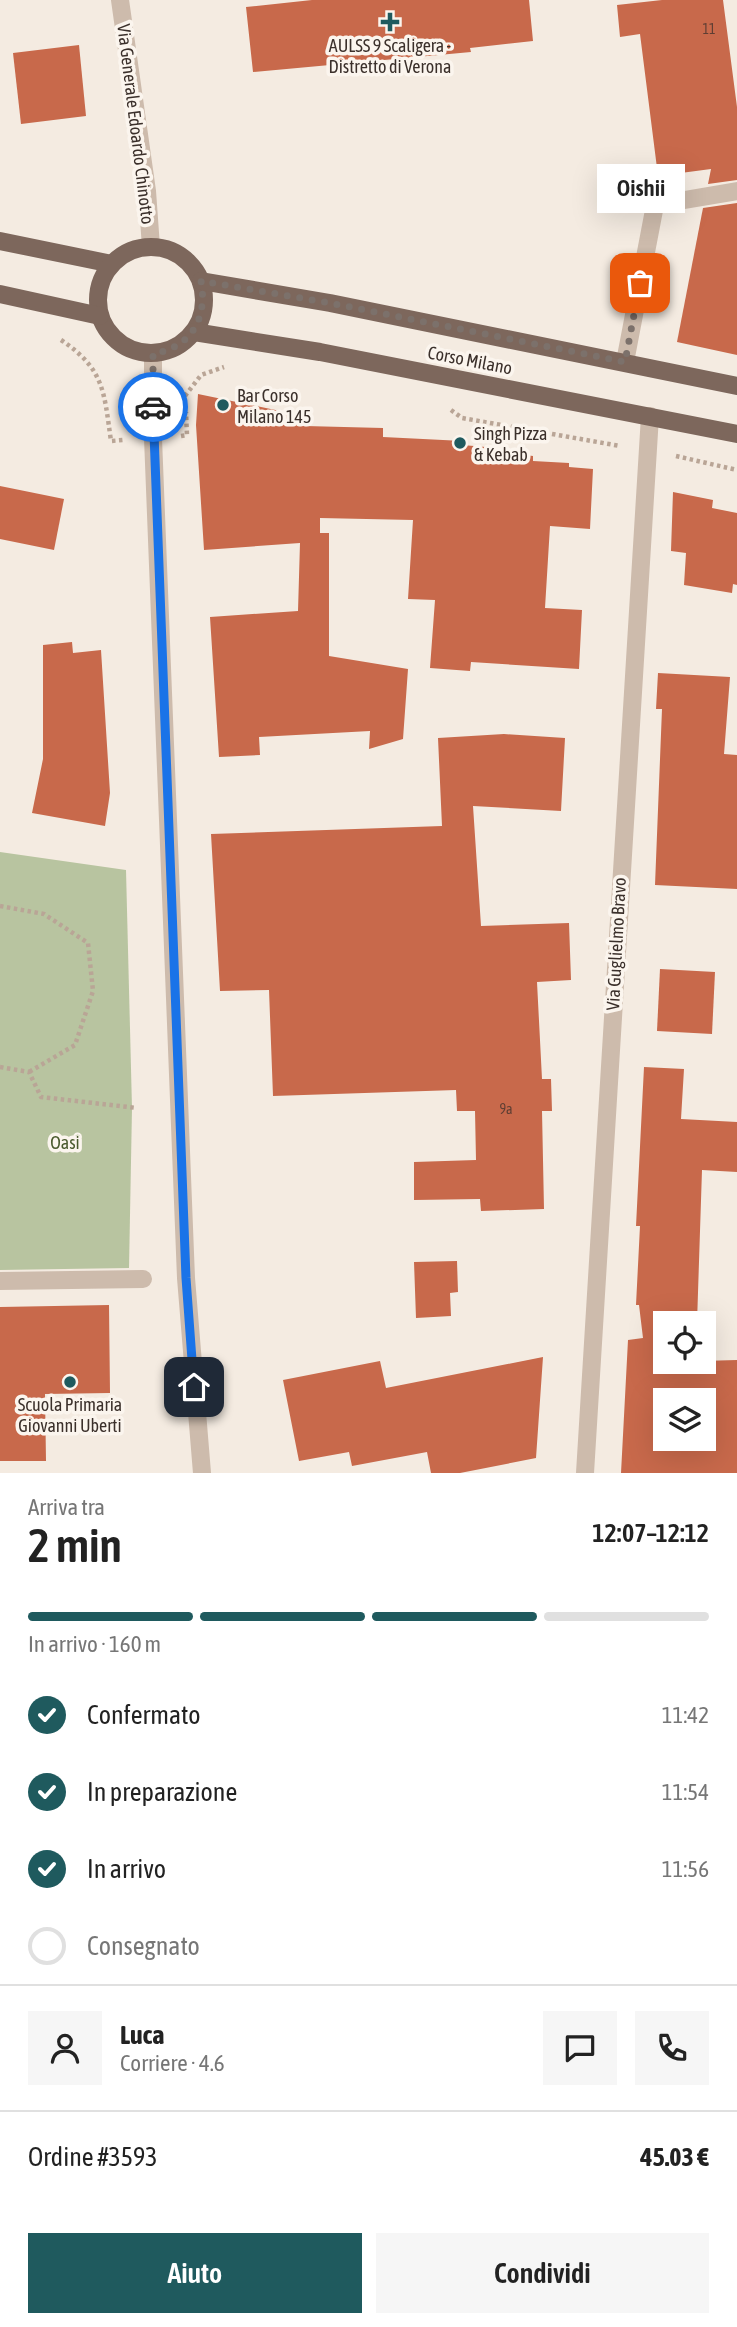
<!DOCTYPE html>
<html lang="it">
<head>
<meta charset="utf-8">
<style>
	body { margin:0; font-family:"Asap Condensed",sans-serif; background:#f6f6f6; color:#222; height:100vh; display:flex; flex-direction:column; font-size:26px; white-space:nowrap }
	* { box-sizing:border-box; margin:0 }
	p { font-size:23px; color:#767676 }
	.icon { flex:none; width:38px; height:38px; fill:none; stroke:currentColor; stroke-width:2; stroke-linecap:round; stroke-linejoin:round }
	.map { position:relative; height:1473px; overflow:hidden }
	.side { display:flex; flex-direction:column; background:#fff; flex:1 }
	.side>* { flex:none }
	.buttons { position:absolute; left:653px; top:1311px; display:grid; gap:14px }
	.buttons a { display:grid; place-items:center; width:63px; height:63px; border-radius:0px; background:#fff; box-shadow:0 7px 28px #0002; font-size:35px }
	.pin { position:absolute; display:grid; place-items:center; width:60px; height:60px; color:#fff; margin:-30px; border-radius:14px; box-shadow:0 4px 10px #0006 }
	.courier { position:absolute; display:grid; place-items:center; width:70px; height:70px; margin:-35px; border:5px solid #1a73e8; border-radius:50%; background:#fff; color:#222; box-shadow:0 2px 9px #0007 }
	.bubble { position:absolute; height:49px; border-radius:0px; background:#fff; box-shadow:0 7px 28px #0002; font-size:23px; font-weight:600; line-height:49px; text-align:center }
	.summary em { font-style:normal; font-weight:600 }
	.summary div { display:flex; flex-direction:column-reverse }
	.summary { display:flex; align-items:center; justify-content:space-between; height:119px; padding:0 28px }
	h1 { font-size:46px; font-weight:600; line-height:52px }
	.bar { display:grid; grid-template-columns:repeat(4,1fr); gap:10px 7px; align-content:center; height:84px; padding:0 28px }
	.bar i { height:9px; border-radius:5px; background:#e0e0e0 }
	.bar .selected { background:#1f5a5e }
	.bar p { grid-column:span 4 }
	.line { display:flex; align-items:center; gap:18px; padding:0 28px; border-top:2px solid #e0e0e0 }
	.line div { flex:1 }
	.round { display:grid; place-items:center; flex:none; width:74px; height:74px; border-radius:0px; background:#f6f6f6 }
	ol { padding:0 28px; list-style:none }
	li { display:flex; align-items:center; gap:21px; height:77px }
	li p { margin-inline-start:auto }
	li .icon { padding:7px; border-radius:50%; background:#1f5a5e; color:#fff; stroke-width:4 }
	li:last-child { color:#767676 }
	li i { width:38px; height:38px; border:4px solid #e0e0e0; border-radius:50% }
	.action { display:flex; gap:14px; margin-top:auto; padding:14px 28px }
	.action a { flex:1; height:80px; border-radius:0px; background:#1f5a5e; color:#fff; font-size:28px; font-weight:600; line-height:80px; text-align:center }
	.action a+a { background:#f6f6f6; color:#222 }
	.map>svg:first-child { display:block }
	.green { fill:#b8c4a0 }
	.building { fill:#c8694b; fill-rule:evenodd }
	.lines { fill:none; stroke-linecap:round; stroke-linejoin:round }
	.path { stroke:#b9a596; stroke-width:4.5; stroke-dasharray:3.5 3.5; stroke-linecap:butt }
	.minor { stroke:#cdbbac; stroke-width:18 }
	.major { stroke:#7d675c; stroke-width:18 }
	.done { stroke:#7c716b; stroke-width:7; stroke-dasharray:0 12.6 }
	.route { stroke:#1a73e8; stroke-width:9 }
	.poi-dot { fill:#1f5a5e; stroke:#fbf5ee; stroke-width:2.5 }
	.labels { text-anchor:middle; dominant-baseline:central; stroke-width:7; stroke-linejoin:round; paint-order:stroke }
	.number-label { font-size:14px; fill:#5e3e33 }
	.poi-label { font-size:18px; fill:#3b302b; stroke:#fbf5ee }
	.street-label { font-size:18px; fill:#3b302b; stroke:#fbf5ee }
	.park-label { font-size:18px; fill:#4a5a2e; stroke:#fbf5ee }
</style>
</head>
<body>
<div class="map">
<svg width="737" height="1473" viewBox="0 0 737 1473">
	<rect width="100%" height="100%" fill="#f4ebe1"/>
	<polygon class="green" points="0,852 126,870 132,1108 129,1268 0,1270"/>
	<g class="building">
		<polygon points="312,0 529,0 533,41 470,48 471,52 253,72 246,7"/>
		<polygon points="662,0 723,0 737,107 737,180 708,184 711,169 658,176 640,34 620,37 617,5"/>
		<polygon points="79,45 86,116 21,124 13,53"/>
		<polygon points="737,203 737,355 677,342 703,208"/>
		<polygon points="198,394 304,416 305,426 383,428 383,437 463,441 462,445 486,447 486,450 533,456 533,461 569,463 569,467 593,469 590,529 550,526 545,608 582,610 579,669 471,662 470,671 430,668 435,600 408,599 413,520 320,518 320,533 329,533 329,656 408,669 403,739 369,749 370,731 259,737 260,755 219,757 210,617 298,611 300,543 204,550 196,425"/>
		<polygon points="0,486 64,499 54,550 0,539"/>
		<polygon points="673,492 713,500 712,508 737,513 737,585 733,584 732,593 684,585 686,553 671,551"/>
		<polygon points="72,642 73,653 101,650 110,793 105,826 32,813 43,759 43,645"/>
		<polygon points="658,673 730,677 724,754 737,755 737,889 655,885 662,709 656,709"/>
		<polygon points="504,734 565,738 561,811 473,806 481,926 569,923 571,980 537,982 542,1079 551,1079 552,1111 542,1111 544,1209 481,1211 480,1199 414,1200 414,1162 476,1160 475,1111 457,1111 456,1090 273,1096 269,990 220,991 211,834 442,826 438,738"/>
		<polygon points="660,969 715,972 712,1034 657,1031"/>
		<path d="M644 1067 684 1069 681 1119 737 1122V1172L702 1170 697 1323H665V1362L737 1360V1473H621L628 1340 643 1338 639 1305H636L640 1226H636ZM665 1400H704V1438H665Z"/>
		<polygon points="457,1261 458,1292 450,1293 451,1316 416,1318 414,1262"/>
		<polygon points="109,1305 110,1393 45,1394 46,1461 0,1461 0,1307"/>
		<polygon points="543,1357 536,1458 460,1473 431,1473 427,1452 352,1466 349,1452 299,1461 283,1380 380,1361 386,1388"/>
	</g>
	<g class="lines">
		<g class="path">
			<path d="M61 340C105 369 104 393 111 441L123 440"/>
			<polyline points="185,396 201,375 224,367"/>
			<polyline points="451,410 462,418 620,446"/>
			<polyline points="181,436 187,435 186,412"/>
			<polyline points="676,456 737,470"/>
			<polyline points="0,906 44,914 88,943 93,991 75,1045 29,1072"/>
			<polyline points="0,1067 29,1072 41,1097 137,1108"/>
		</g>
		<g class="minor">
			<polyline points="120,0 147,191 151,247"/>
			<polyline points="153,354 153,438 186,1278 202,1473"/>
			<polyline points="625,362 655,205 737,191"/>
			<polyline points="0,1281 143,1279"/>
			<polyline points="585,1473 650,416"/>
		</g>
		<g class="major">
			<polyline points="0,241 112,264"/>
			<circle cx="151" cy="300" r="53"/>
			<polyline points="201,281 330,303 737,386"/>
			<polyline points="0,294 100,316"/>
			<polyline points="194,332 320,352 737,434"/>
		</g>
	</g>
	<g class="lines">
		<path class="done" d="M153 407V354C191 347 208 319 201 281L330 303 625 362 640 283"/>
		<polyline class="route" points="153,407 186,1278 194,1387"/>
	</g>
	<g class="poi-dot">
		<path d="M386.5 11.5h7v7h7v7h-7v7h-7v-7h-7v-7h7z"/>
		<circle cx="223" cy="405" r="7"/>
		<circle cx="460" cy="443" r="7"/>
		<circle cx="70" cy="1382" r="7"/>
	</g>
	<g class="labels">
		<g class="number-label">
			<text x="709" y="29">11</text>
			<text x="506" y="1109">9a</text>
		</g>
		<g class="poi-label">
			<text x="390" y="45">AULSS 9 Scaligera -<tspan x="390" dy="21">Distretto di Verona</tspan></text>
			<text x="237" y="395" text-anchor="start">Bar Corso<tspan x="237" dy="21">Milano 145</tspan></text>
			<text x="474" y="433" text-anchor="start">Singh Pizza<tspan x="474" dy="21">&amp; Kebab</tspan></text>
			<text x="70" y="1404">Scuola Primaria<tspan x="70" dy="21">Giovanni Uberti</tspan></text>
		</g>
		<g class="street-label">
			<text transform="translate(136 124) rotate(83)">Via Generale Edoardo Chinotto</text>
			<text transform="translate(470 360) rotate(11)">Corso Milano</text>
			<text transform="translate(616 944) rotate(-87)">Via Guglielmo Bravo</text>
		</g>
		<g class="park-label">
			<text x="65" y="1142">Oasi</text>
		</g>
	</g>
</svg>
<div class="buttons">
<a><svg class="icon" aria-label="locate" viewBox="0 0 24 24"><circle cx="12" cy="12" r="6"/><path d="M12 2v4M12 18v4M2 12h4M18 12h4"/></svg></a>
<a><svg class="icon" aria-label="layers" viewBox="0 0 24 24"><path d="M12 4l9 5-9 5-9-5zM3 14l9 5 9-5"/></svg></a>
</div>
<div class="pin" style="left:640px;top:283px;background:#ea580c"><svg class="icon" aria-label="bag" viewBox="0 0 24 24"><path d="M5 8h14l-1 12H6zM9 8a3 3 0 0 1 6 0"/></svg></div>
<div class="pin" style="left:194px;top:1387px;background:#1f2937"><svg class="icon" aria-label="home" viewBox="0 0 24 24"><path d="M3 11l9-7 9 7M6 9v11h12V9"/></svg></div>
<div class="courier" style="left:153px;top:407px"><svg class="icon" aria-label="car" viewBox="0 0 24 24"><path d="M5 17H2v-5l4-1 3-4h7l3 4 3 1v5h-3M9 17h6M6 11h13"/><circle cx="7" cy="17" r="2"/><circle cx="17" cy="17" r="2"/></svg></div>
<div class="bubble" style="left:597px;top:164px;width:88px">Oishii</div>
</div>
<section class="side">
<div class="summary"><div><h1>2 min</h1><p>Arriva tra</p></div><em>12:07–12:12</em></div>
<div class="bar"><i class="selected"></i><i class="selected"></i><i class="selected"></i><i></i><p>In arrivo · 160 m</p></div>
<ol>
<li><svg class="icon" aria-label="check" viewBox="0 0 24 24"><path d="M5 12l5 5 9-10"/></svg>Confermato<p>11:42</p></li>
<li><svg class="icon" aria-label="check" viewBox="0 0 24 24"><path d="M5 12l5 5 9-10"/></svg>In preparazione<p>11:54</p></li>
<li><svg class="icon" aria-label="check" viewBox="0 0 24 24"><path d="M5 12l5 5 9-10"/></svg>In arrivo<p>11:56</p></li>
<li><i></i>Consegnato</li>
</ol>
<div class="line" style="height:126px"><a class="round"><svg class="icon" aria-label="person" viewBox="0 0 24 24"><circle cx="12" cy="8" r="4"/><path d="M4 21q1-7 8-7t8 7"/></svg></a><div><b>Luca</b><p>Corriere · 4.6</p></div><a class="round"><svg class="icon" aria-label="chat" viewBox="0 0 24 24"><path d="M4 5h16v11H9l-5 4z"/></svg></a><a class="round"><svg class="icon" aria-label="phone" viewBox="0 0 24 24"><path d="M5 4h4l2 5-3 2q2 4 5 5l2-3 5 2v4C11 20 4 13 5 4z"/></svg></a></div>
<div class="line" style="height:91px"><div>Ordine #3593</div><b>45.03 €</b></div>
<div class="action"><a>Aiuto</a><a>Condividi</a></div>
</section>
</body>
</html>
